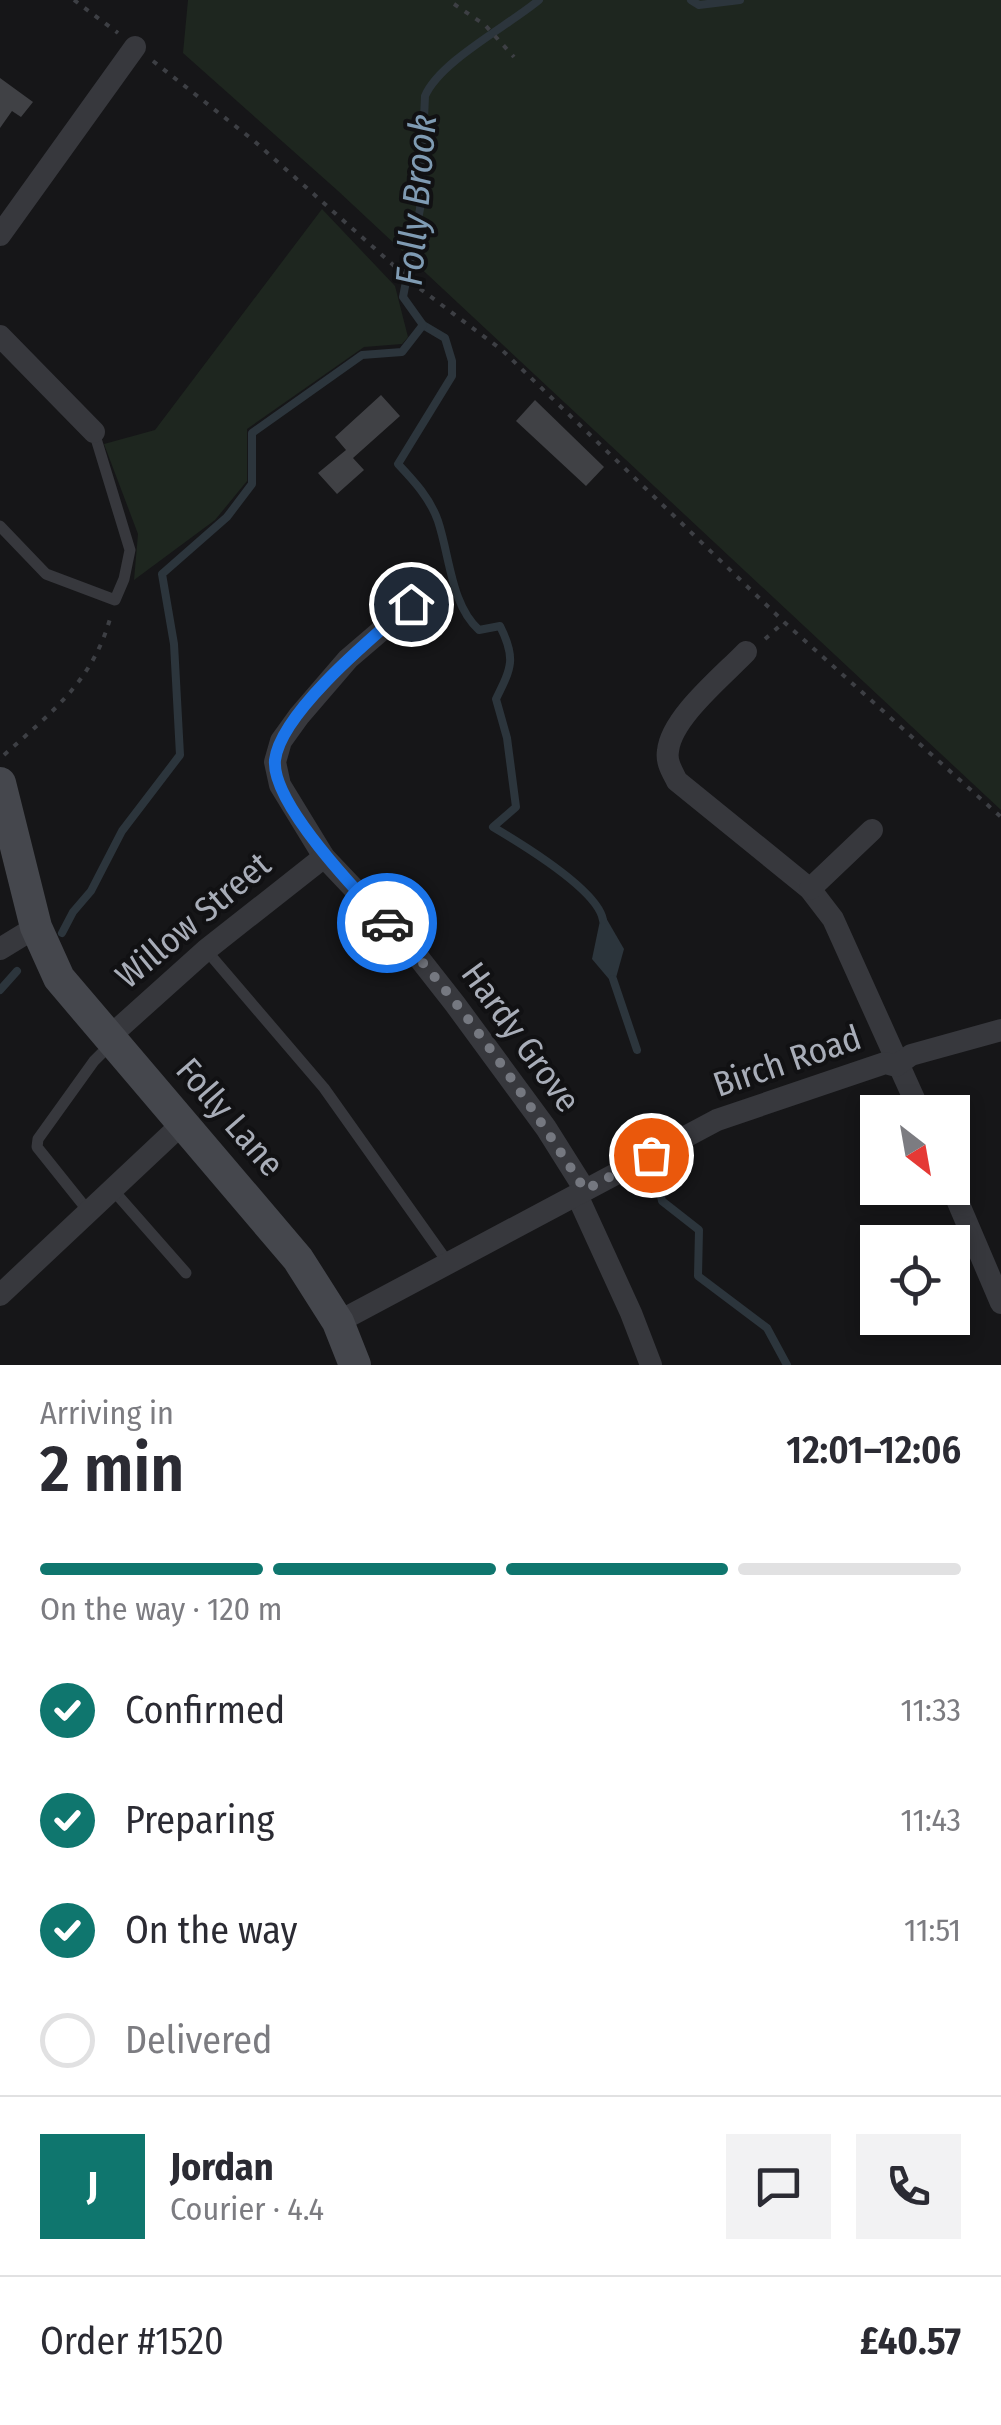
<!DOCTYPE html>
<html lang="en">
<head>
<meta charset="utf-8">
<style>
	body { margin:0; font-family:"Fira Sans Condensed",sans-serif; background:#f2f2f3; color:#2b2b33; height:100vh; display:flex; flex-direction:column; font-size:38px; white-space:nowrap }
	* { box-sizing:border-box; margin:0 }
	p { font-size:32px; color:#7c7c81 }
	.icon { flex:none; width:55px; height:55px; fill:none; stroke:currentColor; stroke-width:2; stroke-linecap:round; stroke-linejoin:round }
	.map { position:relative; height:1365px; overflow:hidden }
	.drawer { display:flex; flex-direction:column; background:#fff; flex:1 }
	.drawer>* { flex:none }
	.needle { width:65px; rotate:149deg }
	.tools { position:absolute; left:860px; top:1095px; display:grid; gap:20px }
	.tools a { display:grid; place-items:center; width:110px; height:110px; border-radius:0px; background:#fff; box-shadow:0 5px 15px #0003; font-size:50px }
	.pin { position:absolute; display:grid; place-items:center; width:85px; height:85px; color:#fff; margin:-42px; border:5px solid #fff; border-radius:50%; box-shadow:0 2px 10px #0007 }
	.courier { position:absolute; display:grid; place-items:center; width:100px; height:100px; margin:-50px; border:8px solid #1a73e8; border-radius:50%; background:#fff; color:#222; box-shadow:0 2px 12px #0007 }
	.headline em { font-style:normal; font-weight:600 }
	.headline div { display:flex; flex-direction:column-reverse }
	.headline { display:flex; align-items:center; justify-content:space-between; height:170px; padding:0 40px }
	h1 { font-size:65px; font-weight:600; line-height:75px }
	.bar { display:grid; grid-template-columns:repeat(4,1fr); gap:15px 10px; align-content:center; height:120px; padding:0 40px }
	.bar i { height:12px; border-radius:8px; background:#e1e1e2 }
	.bar .selected { background:#0f766e }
	.bar p { grid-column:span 4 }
	.line { display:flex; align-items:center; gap:25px; padding:0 40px; border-top:2px solid #e1e1e2 }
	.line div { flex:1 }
	.round { display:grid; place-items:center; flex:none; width:105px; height:105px; border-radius:0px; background:#f2f2f3 }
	ol { padding:0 40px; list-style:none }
	li { display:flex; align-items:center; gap:30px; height:110px }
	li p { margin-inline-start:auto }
	li .icon { padding:10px; border-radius:50%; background:#0f766e; color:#fff; stroke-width:4 }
	li:last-child { color:#7c7c81 }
	li i { width:55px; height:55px; border:5px solid #e1e1e2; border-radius:50% }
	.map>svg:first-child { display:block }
	.green { fill:#1e261f }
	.water { fill:#2c353c }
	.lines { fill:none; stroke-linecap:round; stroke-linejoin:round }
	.stream { stroke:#2c353c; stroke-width:8 }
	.building { fill:#404145 }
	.path { stroke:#3d3f44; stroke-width:4; stroke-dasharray:5 8; stroke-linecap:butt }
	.lane { stroke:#37383d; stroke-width:11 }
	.street { stroke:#37383d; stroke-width:22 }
	.secondary { stroke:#45474d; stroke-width:32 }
	.done { stroke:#757880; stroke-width:10; stroke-dasharray:0 18 }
	.route { stroke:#1a73e8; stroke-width:12 }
	.labels { text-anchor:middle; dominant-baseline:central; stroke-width:8; stroke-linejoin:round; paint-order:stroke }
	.street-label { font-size:35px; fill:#a8adb8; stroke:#111113 }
	.water-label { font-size:38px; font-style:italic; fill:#7f9bb3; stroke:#111113 }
</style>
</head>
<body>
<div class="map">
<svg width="1001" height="1365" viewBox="0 0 1001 1365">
	<rect width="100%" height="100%" fill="#161618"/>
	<g class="green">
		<polygon points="188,0 1001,0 1001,810 337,190 183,53"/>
		<polygon points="322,209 395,286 408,337 402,344 364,347 247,429 247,481 215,520 134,580 138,534 104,444 155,430"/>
	</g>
	<polygon class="water" points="602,911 624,949 614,985 592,959"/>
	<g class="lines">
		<g class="stream">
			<polyline points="691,0 699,5 740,0"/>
			<path d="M423 325 445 338 452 361V376L398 464C414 481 430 498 438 521 450 557 451 605 479 630L500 626C516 658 512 667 496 699L507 738 516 807 493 827C520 843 598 890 603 920"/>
			<path d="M62 933 73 912 91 891 122 831 180 755 174 644 162 574 227 517 252 484V433L362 355 402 352 423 325 403 297 420 209 425 96C440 61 508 26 539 0"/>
			<polyline points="613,979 637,1050"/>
			<polyline points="0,990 17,971"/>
			<polyline points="656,1173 662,1201 699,1230 698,1276 767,1328 787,1365"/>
		</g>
	</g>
	<g class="building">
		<polygon points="0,78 33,102 21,117 12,111 0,128"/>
		<polygon points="381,395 400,416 353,458 364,470 337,494 318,473 346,450 335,437"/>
		<polygon points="535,400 604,467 586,486 516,421"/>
	</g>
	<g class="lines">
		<g class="path">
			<polyline points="74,0 118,33"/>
			<polyline points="454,4 485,25 514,57"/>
			<polyline points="153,61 253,140 419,288 502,350 784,622 1001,817"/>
			<polyline points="765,639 784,622"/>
			<path d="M4 755C52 712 94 680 111 615"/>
		</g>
		<g class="lane">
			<polyline points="0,526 46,574 115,600 124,579 130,550 94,432"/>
			<polyline points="206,950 324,1088 449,1264"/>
			<polyline points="113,1190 186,1273"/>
			<polyline points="89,1212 37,1147 38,1139 94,1061 112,1043"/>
		</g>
		<g class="street">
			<polyline points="0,235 135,47"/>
			<polyline points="0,336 94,432"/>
			<polyline points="411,605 348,659 299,716 281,741 275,762 280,785 324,857 415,953 455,1004 546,1128 585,1190"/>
			<path d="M746 652C723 676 671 718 668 751 666 762 672 771 677 781L810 889 833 919 920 1112"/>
			<polyline points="810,889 872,830"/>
			<polyline points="0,949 36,927"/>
			<polyline points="108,1038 206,950 324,857"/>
			<polyline points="952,1188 1001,1303"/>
			<polyline points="577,1195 631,1313 651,1365"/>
			<polyline points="0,1295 183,1123"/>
			<polyline points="338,1322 717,1120 885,1063 896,1066 911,1055 1001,1030"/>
		</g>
		<polyline class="secondary" points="0,783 36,927 59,978 298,1259 338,1322 355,1365"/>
	</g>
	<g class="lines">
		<path class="done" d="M387 923C463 1003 526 1098 585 1190L651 1155"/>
		<path class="route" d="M387 923C358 893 271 803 275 760 281 712 375 635 411 604"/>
	</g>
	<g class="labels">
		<g class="street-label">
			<text transform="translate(193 920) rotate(-40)">Willow Street</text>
			<text transform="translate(521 1037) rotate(54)">Hardy Grove</text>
			<text transform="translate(787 1061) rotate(-19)">Birch Road</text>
			<text transform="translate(230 1117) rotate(49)">Folly Lane</text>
		</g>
		<g class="water-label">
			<text transform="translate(416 200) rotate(-85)">Folly Brook</text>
		</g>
	</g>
</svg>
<div class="tools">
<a><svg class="needle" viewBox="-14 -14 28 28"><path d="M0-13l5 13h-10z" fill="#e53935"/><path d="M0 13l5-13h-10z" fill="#7c7c81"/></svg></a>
<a><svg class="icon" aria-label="locate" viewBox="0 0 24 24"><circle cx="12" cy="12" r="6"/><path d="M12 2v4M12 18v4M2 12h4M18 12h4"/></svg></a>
</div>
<div class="pin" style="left:651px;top:1155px;background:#ea580c"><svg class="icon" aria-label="bag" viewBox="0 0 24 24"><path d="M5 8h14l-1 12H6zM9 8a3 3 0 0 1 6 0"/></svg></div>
<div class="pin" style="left:411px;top:604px;background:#1f2937"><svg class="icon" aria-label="home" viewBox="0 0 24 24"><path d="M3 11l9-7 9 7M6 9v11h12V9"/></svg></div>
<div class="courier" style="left:387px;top:923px"><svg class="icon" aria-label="car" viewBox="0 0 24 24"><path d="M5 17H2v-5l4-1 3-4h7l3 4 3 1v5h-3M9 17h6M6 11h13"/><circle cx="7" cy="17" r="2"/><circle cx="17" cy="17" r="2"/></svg></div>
</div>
<section class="drawer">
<div class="headline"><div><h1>2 min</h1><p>Arriving in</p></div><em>12:01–12:06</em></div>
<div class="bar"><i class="selected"></i><i class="selected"></i><i class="selected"></i><i></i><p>On the way · 120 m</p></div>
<ol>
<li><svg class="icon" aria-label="check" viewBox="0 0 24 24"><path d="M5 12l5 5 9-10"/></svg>Confirmed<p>11:33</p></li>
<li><svg class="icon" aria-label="check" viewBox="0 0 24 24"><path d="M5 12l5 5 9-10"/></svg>Preparing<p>11:43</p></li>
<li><svg class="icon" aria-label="check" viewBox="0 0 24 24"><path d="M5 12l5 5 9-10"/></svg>On the way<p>11:51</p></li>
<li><i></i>Delivered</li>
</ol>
<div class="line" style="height:180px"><b class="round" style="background:#0f766e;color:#fff">J</b><div><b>Jordan</b><p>Courier · 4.4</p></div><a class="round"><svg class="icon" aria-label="chat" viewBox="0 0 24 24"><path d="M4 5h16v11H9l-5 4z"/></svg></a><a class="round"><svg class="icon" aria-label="phone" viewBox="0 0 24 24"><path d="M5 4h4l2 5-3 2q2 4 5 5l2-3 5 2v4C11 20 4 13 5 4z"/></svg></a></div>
<div class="line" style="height:130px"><div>Order #1520</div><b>£40.57</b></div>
</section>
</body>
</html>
